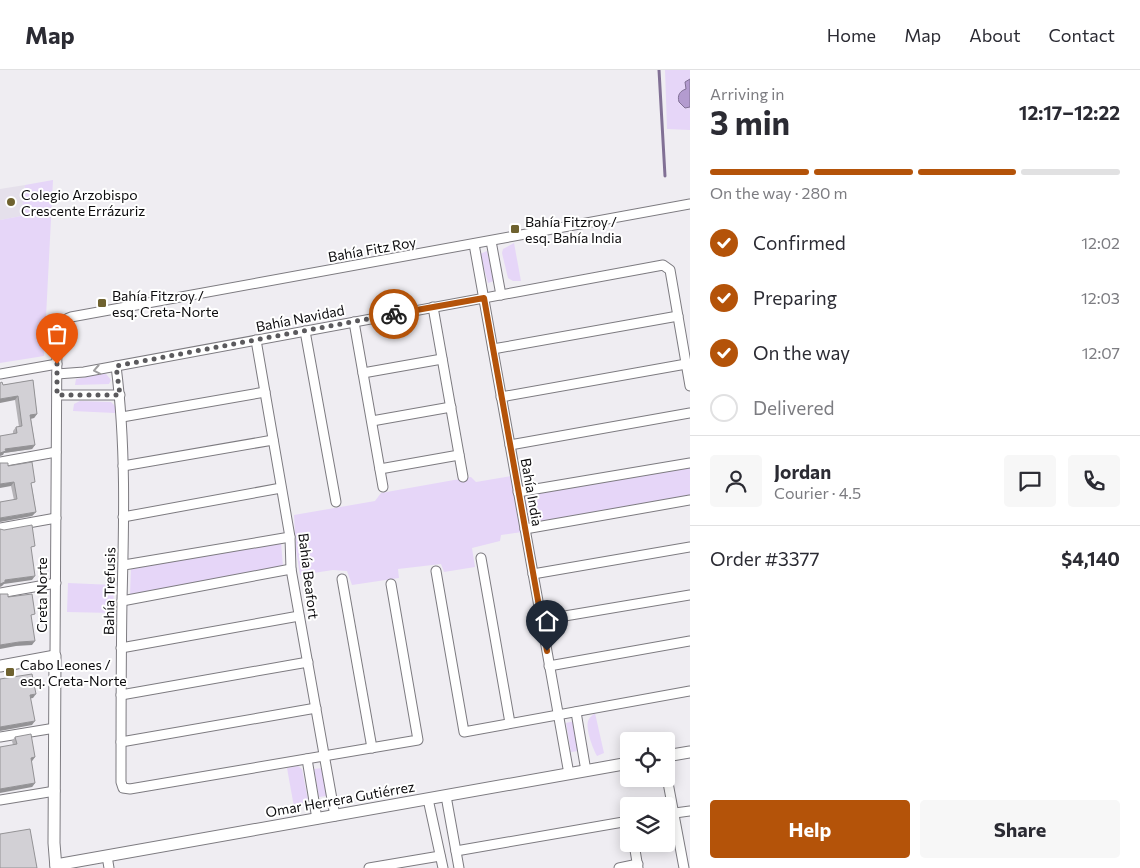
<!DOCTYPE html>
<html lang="en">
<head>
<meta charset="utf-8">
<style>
	body { margin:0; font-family:Commissioner,sans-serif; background:#f7f7f7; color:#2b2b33; height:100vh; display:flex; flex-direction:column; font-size:19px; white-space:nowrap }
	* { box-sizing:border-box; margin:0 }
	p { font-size:16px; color:#7c7c81 }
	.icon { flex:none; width:28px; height:28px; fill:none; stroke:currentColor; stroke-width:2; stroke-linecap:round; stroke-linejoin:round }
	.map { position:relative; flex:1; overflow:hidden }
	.side { display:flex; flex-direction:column; background:#fff; width:450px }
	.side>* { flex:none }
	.tools { position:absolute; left:620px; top:662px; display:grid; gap:10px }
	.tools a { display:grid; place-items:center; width:55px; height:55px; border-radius:5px; background:#fff; box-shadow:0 2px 12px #0003; font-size:25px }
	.pin { position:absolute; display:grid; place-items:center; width:42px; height:42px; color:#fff; margin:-51px -21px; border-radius:50% 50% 50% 0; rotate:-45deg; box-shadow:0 0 5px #0007 }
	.pin .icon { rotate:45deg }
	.courier { position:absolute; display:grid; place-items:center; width:50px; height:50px; margin:-25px; border:4px solid #b45309; border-radius:50%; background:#fff; color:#222; box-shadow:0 1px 6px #0007 }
	.overview em { font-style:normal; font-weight:700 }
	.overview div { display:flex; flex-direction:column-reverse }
	.overview { display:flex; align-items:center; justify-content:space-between; height:85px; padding:0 20px }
	h1 { font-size:32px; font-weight:700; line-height:38px }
	.bar { display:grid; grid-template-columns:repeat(4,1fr); gap:8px 5px; align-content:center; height:60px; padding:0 20px }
	.bar i { height:6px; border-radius:4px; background:#e1e1e2 }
	.bar .selected { background:#b45309 }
	.bar p { grid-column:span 4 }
	.line { display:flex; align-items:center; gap:12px; padding:0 20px; border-top:1px solid #e1e1e2 }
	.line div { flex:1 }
	.round { display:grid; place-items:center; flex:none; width:52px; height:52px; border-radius:5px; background:#f7f7f7 }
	ol { padding:0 20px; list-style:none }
	li { display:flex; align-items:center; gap:15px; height:55px }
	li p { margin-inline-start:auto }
	li .icon { padding:5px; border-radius:50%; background:#b45309; color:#fff; stroke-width:4 }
	li:last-child { color:#7c7c81 }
	li i { width:28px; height:28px; border:2px solid #e1e1e2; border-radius:50% }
	.button { display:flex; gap:10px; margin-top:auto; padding:10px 20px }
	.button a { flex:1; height:58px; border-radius:5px; background:#b45309; color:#fff; font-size:20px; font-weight:700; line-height:58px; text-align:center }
	.button a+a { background:#f7f7f7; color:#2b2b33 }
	header { display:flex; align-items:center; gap:30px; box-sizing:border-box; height:70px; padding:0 25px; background:#fff; border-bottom:1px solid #e1e1e2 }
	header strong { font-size:24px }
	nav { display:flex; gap:28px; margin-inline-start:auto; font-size:18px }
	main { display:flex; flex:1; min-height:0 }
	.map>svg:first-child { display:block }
	.built { fill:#e5e0eb }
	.green { fill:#e6d6f8 }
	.water { fill:#b39bcf; stroke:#817095 }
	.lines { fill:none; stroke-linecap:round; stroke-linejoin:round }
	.stream { stroke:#817095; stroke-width:3 }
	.minor-casing { stroke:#7d7b80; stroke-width:11 }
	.tertiary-casing { stroke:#7d7b80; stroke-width:13 }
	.minor { stroke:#fff; stroke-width:9 }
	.tertiary { stroke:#fff; stroke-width:11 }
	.wall { fill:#b5b3b7 }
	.shaded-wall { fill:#939295 }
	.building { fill:#d2d0d5; stroke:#939295 }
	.oneway { stroke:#9e9d9e }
	.done { stroke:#5b5a5d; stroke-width:5; stroke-dasharray:0 9 }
	.route { stroke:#b45309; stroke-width:6 }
	.poi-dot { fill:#6f622f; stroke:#fff; stroke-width:2 }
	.labels { text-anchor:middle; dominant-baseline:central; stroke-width:4; stroke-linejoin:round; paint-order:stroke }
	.poi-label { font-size:14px; fill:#0c0b0d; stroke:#fff; text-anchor:start }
	.street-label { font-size:14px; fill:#0c0b0d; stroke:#fff }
</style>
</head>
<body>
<header>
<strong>Map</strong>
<nav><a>Home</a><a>Map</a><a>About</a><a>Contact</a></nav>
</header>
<main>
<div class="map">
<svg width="690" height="798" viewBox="0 0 690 798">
	<rect width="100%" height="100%" fill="#efedf2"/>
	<polygon class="built" points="25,115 21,146 0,150 0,119"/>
	<g class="green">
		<polygon points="665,0 690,0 690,60 667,59"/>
		<polygon points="53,110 44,286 0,293 0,150 21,146 25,115"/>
		<polygon points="514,173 521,211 513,211 508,208 502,183 503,179"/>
		<polygon points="487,181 494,211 488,213 480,184"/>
		<polygon points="102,304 106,304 111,310 109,314 75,315 76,309"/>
		<polygon points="80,331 111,332 115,336 115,343 73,341 74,334"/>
		<polygon points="690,395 690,427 527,454 524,424"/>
		<polygon points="511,406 522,462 501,465 500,471 472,478 475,497 444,502 441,494 398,499 399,508 352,515 347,501 333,500 300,505 296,480 294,445 375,431 381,423 471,407 476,412"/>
		<polygon points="281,472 283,497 130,525 131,497"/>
		<polygon points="68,513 114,515 113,543 67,542"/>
		<path d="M595 643 604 683 597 686C593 679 584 656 589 649 589 648 594 644 595 643Z"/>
		<polygon points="574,651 578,681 571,682 566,653"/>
		<polygon points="298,696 302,699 308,730 306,735 294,737 287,698"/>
		<polygon points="322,698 327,726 319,727 314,699"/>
	</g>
	<path class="water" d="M690 9V37L685 38 679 32C677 25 680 21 686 19L685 12Z"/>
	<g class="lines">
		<polyline class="stream" points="659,0 665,106"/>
		<defs>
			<g id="minor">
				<polyline points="491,171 501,225"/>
				<polyline points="474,174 569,704"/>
				<polyline points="433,237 463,407"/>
				<polyline points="354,252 383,417"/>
				<polyline points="305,261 336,432"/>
				<polyline points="256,270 290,467 291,499 335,746"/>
				<polyline points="493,279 678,246"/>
				<path d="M116 296C126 374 124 452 122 530 121 591 121 651 121 712L123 718 130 719 418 670 391 514"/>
				<polyline points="363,303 442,289"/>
				<polyline points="0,304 57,294"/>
				<polyline points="57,304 84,302 663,195 670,200 690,316"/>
				<polyline points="57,325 120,325"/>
				<polyline points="501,327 686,294"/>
				<polyline points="122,347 265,322"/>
				<polyline points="372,351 451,337"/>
				<polyline points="510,375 690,343"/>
				<polyline points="0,392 56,382"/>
				<polyline points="123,396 273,370"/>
				<polyline points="380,399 459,385"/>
				<polyline points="518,422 690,393"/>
				<polyline points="123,447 281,418"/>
				<polyline points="0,458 56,448"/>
				<polyline points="525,459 690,430"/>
				<polyline points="481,488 510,653"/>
				<polyline points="124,495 290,467"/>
				<polyline points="436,501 464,662 690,621"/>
				<polyline points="533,504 690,477"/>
				<polyline points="342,509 372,678"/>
				<polyline points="0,523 56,513"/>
				<polyline points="122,531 291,499"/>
				<polyline points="541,550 690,525"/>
				<polyline points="121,578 299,546"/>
				<path d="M55 586 57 265C58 256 62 250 71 247L690 134"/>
				<polyline points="549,596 690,571"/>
				<polyline points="121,625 308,592"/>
				<polyline points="576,642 586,701"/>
				<polyline points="0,667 55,658"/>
				<polyline points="121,672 316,638"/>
				<polyline points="307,689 317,749"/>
				<polyline points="666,702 684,798"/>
				<polyline points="446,726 459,798"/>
				<polyline points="428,729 443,798"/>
				<polyline points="0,730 55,721"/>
				<polyline points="627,733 629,742"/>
				<polyline points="675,743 690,741"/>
				<polyline points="634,774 638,798"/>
				<polyline points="456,781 629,751"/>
				<polyline points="107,786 109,798"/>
				<polyline points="369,798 440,786"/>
				<polyline points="619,798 638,794"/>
			</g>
			<g id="tertiary">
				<polyline points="0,596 55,586 54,773 56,798"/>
				<polyline points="666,686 690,682"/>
				<polyline points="56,795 629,693"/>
			</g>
		</defs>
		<use href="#minor" class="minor-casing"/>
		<use href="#tertiary" class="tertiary-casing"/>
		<use href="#minor" class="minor"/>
		<use href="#tertiary" class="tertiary"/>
	</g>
	<g class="wall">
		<polygon points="33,310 37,344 34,348 31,349 35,375 32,379 4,383 3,385 13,363 13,361 16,357 19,357 15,330 3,315"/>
		<polygon points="0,393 8,396 32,417 36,442 32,446 14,430 11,416"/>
		<polygon points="15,667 35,687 32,691 31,692 35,713 32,717 13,675 12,671"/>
	</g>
	<g class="shaded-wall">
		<polygon points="18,326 15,330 0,333 0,329"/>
		<polygon points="37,344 34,348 27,349 30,345"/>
		<polygon points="35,375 32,379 4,383 3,385 0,386 0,383 5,379"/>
		<polygon points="14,412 11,416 0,418 0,414"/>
		<polygon points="36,442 32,446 0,452 0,448 1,448"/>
		<polygon points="35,506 32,510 4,514 2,516 0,517 0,514 5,510"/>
		<polygon points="35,571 32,575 16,576 0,579 0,575 19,572"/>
		<polygon points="36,624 33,628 27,629 30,625"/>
		<polygon points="35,651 32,655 0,661 0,657"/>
		<polygon points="35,687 32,691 28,692 31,688"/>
		<polygon points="35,713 32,717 0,723 0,719"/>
	</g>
	<g class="building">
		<polygon points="33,310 37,344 30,345 35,375 5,379 6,381 0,383 0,366 17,363 16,357 22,356 18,326 0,329 0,313 2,312 3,315"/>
		<polygon points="32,392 35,412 31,413 36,442 0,448 0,432 17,429 14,412 0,414 0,393 8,393 8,396"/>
		<polygon points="32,455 35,476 31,477 35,506 5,510 5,512 0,514 0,459 4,460"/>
		<polygon points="0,524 8,524 8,527 32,524 35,544 31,545 35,571 19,572 0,575"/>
		<polygon points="32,604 36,624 30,625 35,651 0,657 0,609"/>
		<polygon points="31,664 35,687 31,688 35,713 0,719 0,677 17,674 15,667"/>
		<polygon points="30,759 37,798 0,798 0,764"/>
	</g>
	<defs><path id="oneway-chevron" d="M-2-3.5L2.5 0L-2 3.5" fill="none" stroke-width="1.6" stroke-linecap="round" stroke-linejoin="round" transform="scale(1.25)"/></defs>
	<use class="oneway" href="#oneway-chevron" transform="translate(97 300) rotate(169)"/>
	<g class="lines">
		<polyline class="done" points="57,294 57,325 120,325 116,296 394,244"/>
		<polyline class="route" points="394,244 484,228 547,581"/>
	</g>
	<g class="poi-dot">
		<circle cx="11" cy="132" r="5"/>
		<rect x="510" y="154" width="10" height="10" rx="2.5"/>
		<rect x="97" y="228" width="10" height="10" rx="2.5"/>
		<rect x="5" y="597" width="10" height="10" rx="2.5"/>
	</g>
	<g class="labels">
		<g class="poi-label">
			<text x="21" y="124">Colegio Arzobispo<tspan x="21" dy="16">Crescente Errázuriz</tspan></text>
			<text x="525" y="151">Bahía Fitzroy /<tspan x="525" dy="16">esq. Bahía India</tspan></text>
			<text x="112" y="225">Bahía Fitzroy /<tspan x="112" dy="16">esq. Creta-Norte</tspan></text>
			<text x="20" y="594">Cabo Leones /<tspan x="20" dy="16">esq. Creta-Norte</tspan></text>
		</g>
		<g class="street-label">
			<text transform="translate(372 179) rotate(-10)">Bahía Fitz Roy</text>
			<text transform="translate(300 248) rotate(-11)">Bahía Navidad</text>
			<text transform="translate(532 422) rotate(80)">Bahía India</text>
			<text transform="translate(309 506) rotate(83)">Bahía Beafort</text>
			<text transform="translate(109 521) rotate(-89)">Bahía Trefusis</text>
			<text transform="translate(41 525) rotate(-90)">Creta Norte</text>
			<text transform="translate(340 729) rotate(-10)">Omar Herrera Gutiérrez</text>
		</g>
	</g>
</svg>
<div class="tools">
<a><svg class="icon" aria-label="locate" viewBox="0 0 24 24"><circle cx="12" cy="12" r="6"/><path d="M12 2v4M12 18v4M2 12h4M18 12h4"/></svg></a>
<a><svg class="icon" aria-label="layers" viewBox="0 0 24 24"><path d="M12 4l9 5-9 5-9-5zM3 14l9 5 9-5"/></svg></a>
</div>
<div class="pin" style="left:57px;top:294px;background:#ea580c"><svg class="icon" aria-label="bag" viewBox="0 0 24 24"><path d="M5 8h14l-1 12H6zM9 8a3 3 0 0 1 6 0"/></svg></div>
<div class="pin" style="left:547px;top:581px;background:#1f2937"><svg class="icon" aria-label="home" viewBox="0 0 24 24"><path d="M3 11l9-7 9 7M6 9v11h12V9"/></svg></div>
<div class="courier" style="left:394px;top:244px"><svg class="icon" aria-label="bike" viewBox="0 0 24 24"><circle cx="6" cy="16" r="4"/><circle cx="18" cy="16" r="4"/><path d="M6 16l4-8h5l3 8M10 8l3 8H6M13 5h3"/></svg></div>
</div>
<section class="side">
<div class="overview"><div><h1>3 min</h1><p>Arriving in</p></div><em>12:17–12:22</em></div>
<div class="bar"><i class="selected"></i><i class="selected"></i><i class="selected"></i><i></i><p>On the way · 280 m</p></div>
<ol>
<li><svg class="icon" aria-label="check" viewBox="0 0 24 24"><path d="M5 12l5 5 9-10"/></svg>Confirmed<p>12:02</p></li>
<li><svg class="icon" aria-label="check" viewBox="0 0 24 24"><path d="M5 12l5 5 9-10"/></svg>Preparing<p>12:03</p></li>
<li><svg class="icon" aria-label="check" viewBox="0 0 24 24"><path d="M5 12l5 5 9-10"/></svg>On the way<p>12:07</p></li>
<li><i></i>Delivered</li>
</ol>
<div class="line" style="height:90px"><a class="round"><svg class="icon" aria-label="person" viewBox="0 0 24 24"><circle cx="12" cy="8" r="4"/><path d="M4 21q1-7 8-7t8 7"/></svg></a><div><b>Jordan</b><p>Courier · 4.5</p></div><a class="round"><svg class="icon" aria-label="chat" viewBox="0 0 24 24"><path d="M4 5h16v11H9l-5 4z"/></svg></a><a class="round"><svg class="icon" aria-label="phone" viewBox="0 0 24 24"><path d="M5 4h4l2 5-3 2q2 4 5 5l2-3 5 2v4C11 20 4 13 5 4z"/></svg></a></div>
<div class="line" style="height:65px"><div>Order #3377</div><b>$4,140</b></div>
<div class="button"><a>Help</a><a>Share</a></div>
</section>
</main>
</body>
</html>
